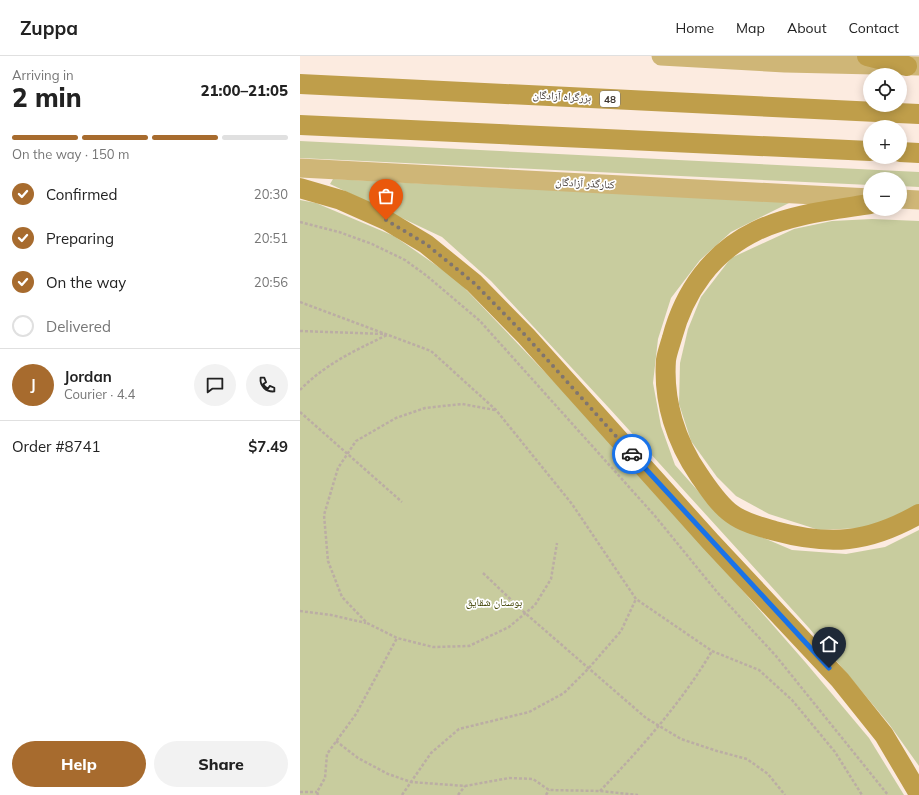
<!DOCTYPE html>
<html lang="en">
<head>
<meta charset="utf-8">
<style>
	body { margin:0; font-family:Mulish,"Noto Naskh Arabic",sans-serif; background:#f2f2f2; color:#222; height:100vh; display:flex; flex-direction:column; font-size:15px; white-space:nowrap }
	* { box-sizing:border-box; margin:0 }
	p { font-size:13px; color:#767676 }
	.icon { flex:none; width:22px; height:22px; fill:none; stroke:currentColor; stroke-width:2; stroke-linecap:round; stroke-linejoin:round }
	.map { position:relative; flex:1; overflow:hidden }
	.sheet { display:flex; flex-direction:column; background:#fff; width:300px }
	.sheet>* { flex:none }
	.buttons { position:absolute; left:563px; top:12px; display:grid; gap:8px }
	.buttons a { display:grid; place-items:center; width:44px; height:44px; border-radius:50%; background:#fff; box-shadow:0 2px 10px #0003; font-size:20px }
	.pin { position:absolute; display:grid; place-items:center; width:34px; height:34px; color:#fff; margin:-41px -17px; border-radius:50% 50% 50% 0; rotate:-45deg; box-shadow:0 0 4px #0007 }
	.pin .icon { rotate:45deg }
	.courier { position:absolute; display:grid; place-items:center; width:40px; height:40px; margin:-20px; border:3px solid #1a73e8; border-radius:50%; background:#fff; color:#222; box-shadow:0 1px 5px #0007 }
	.head em { font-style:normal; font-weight:800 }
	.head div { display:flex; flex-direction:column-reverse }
	.head { display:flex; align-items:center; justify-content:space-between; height:68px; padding:0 12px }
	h1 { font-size:26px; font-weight:800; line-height:30px }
	.bar { display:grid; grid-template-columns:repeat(4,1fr); gap:6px 4px; align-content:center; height:48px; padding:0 12px }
	.bar i { height:5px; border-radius:3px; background:#e0e0e0 }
	.bar .current { background:#a76b2e }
	.bar p { grid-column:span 4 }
	.line { display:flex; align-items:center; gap:10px; padding:0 12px; border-top:1px solid #e0e0e0 }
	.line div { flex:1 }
	.round { display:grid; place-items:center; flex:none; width:42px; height:42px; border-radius:21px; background:#f2f2f2 }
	ol { padding:0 12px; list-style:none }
	li { display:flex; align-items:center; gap:12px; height:44px }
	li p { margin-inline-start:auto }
	li .icon { padding:4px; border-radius:50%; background:#a76b2e; color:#fff; stroke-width:4 }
	li:last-child { color:#767676 }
	li i { width:22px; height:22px; border:2px solid #e0e0e0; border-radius:50% }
	.button { display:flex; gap:8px; margin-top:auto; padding:8px 12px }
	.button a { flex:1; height:46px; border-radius:24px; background:#a76b2e; color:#fff; font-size:16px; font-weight:800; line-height:46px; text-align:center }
	.button a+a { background:#f2f2f2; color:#222 }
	header { display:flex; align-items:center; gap:24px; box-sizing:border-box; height:56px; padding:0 20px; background:#fff; border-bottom:1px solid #e0e0e0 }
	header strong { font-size:19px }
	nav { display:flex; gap:22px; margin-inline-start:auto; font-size:14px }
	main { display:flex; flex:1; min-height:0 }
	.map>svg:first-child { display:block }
	.green { fill:#c8cc9e }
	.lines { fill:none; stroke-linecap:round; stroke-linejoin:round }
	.path { stroke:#bbada4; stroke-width:2.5; stroke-dasharray:3 2; stroke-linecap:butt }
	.primary { stroke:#cfb677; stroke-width:19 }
	.trunk { stroke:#bf9e4a; stroke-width:20 }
	.done { stroke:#80756e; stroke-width:4; stroke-dasharray:0 7.2 }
	.route { stroke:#1a73e8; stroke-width:5 }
	.labels { text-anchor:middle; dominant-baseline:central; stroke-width:3.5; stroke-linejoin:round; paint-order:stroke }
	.shield { fill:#fff; stroke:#78726f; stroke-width:1 }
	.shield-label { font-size:10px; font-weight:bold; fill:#3e3631 }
	.street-label { font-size:11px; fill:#3e3631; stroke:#fff }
	.park-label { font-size:11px; fill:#3f4102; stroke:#fff }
</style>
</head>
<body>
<header>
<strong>Zuppa</strong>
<nav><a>Home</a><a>Map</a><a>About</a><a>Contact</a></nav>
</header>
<main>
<section class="sheet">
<div class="head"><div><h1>2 min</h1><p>Arriving in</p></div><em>21:00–21:05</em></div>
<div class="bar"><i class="current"></i><i class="current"></i><i class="current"></i><i></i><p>On the way · 150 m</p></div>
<ol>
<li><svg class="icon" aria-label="check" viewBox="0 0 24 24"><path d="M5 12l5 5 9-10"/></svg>Confirmed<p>20:30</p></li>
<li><svg class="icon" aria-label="check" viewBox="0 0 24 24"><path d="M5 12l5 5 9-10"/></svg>Preparing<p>20:51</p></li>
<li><svg class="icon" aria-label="check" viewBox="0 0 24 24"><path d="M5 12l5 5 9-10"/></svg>On the way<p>20:56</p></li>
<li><i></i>Delivered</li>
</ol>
<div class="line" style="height:72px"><b class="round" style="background:#a76b2e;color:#fff">J</b><div><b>Jordan</b><p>Courier · 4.4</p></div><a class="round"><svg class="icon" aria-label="chat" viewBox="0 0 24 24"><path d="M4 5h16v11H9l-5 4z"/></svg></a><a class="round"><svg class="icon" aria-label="phone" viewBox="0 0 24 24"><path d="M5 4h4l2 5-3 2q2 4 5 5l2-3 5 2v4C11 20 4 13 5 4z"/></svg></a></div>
<div class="line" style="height:52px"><div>Order #8741</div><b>$7.49</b></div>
<div class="button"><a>Help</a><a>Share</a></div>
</section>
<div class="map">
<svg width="619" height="739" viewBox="0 0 619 739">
	<rect width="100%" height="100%" fill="#fcebe0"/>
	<g class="green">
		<polygon points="0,85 619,116 619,131 600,130 600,123 570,123 570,129 0,102"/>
		<polygon points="33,123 491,146 431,176 400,204 371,242 358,283 353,327 361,370 375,409 414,453 447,475 492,494 546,498 585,491 619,474 619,710 589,668 509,572 309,352 191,225 142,181 30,128"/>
		<polygon points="0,144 16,147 94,180 156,223 324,399 506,607 569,682 604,739 0,739"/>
		<polygon points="572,163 619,165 619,449 612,456 562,472 519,474 469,458 436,440 417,421 391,385 379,348 380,307 388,273 401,241 431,202 494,173 532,165"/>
	</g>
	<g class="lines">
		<g class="path">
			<polyline points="0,166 39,176 72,188 105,204 127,220 180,265 355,460 417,536 476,600 588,739"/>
			<polyline points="0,246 131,295 196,354 272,448 336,543 412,595 459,614 492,644 535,696 562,739"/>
			<polyline points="0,275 85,278"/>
			<path d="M0 334C25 308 56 294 87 279"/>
			<polyline points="195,354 162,348 125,352 96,362 56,385 38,412 24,459 28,505 42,541 67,567 97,582 133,591 169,590 209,571 235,549 251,523 257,487"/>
			<polyline points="0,356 102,446"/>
			<polyline points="183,517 225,557 346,662 381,683 417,695 447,703 468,718 485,739"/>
			<polyline points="0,555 31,559 66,567"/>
			<polyline points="36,685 58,702 88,718 111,726 165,730 209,722 233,723 249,734 300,735 338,739"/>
			<path d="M300 735C341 692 382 646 412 595"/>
			<polyline points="0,736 17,736"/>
			<polyline points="18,739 17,736 25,722 27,698 56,658 97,582"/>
			<polyline points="102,739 131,697 159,673 229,656 264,637 288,613 321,575 336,543"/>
			<polyline points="158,739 165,730"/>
			<polyline points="246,739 249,734"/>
		</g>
		<g class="primary">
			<polyline points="361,0 485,7 619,10"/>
			<polyline points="0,112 570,142"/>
			<polyline points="600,143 619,144"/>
		</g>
		<g class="trunk">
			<polyline points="567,0 607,10"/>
			<polyline points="0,28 619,58"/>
			<polyline points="0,69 570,95"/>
			<polyline points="600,96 619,97"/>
			<polyline points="0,132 41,144 86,164 126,188 174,227 226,280 410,485 540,624 584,679 619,738"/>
			<path d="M570 148C532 154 491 158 456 175 412 196 384 236 372 282 370 289 367 297 366 304 363 345 376 386 399 419 408 432 419 449 432 458 444 467 461 471 475 475 530 490 568 487 619 458"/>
		</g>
	</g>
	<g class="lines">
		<polyline class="done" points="86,164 126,188 174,227 226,280 332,398"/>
		<polyline class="route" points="332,398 529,612"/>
	</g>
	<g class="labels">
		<rect class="shield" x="300" y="35" width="20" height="16" rx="3"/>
		<g class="shield-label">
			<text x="310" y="43">48</text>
		</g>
		<g class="street-label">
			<text transform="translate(262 40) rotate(3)">بزرگراه آزادگان</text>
			<text transform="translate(285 127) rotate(3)">کنارگذر آزادگان</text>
		</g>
		<g class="park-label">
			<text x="194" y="546">بوستان شقایق</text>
		</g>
	</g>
</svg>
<div class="buttons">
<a><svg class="icon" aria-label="locate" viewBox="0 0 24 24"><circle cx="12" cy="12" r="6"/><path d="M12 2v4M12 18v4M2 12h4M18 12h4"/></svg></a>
<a>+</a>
<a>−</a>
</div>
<div class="pin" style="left:86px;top:164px;background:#ea580c"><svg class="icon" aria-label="bag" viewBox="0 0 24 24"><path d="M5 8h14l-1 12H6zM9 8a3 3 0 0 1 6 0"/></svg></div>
<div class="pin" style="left:529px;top:612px;background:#1f2937"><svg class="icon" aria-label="home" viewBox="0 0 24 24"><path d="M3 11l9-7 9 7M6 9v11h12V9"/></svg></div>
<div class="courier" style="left:332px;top:398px"><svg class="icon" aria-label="car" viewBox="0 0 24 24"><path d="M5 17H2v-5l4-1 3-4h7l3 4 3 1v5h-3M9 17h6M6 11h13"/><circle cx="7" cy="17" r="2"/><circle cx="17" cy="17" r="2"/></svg></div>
</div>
</main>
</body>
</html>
